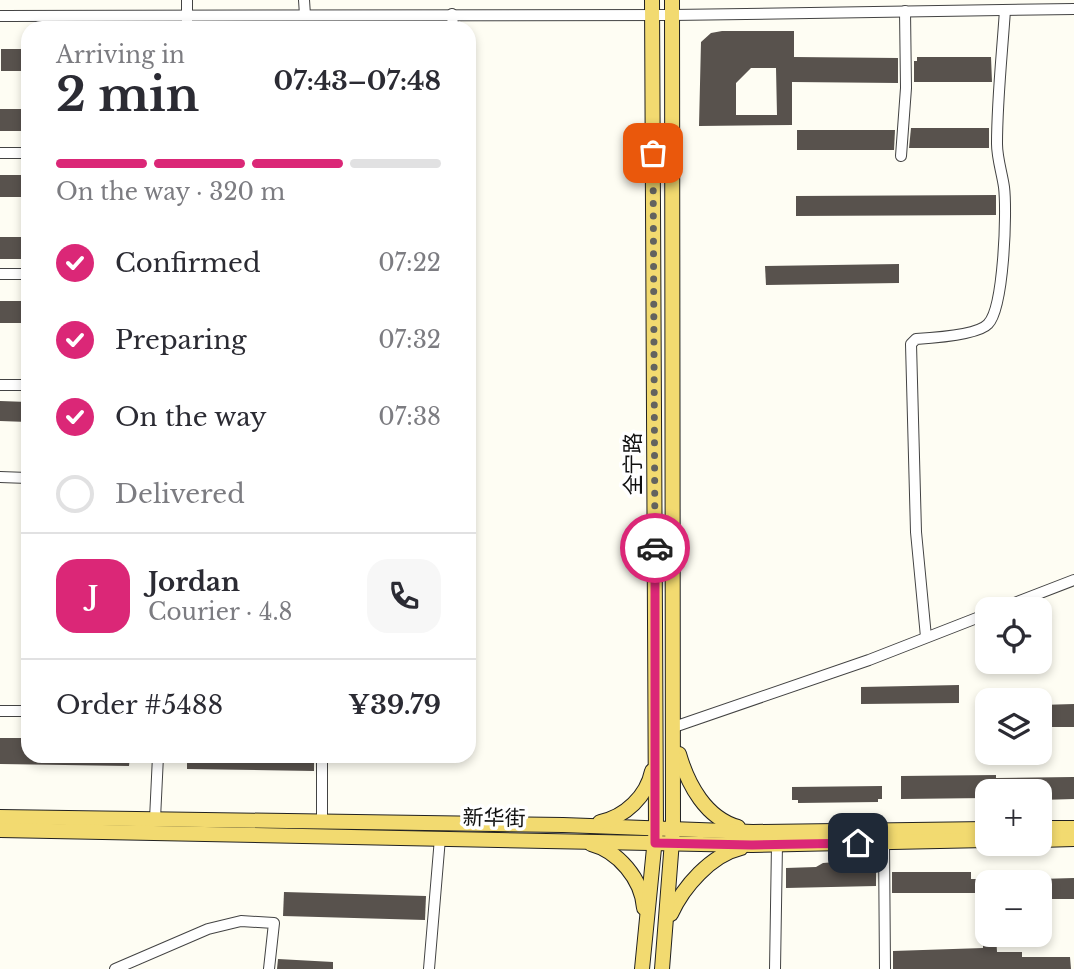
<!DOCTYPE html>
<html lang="en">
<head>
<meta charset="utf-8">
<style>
	body { margin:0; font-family:"Libre Baskerville","Noto Sans SC",serif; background:#f7f7f7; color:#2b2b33; height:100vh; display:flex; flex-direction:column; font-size:26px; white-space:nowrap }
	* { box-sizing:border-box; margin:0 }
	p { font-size:23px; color:#7c7c81 }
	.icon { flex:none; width:38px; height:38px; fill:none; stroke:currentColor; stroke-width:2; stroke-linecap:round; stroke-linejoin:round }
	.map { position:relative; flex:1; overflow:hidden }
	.side { position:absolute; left:21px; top:21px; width:455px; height:742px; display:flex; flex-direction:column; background:#fff; border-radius:21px; box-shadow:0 4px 10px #0003 }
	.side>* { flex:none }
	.tools { position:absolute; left:975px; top:597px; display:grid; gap:14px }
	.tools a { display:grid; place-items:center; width:77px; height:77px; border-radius:14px; background:#fff; box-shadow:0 4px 10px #0003; font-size:35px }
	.pin { position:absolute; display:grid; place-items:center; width:60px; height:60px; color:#fff; margin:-30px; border-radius:14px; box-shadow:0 4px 10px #0006 }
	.courier { position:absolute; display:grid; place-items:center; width:70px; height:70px; margin:-35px; border:5px solid #db2777; border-radius:50%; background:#fff; color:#222; box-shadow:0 2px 9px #0007 }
	.head em { font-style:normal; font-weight:800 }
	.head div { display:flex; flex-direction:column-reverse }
	.head { display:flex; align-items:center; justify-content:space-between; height:119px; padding:0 35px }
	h1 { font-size:46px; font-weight:800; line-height:52px }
	.bar { display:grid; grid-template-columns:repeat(4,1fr); gap:10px 7px; align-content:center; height:84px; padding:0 35px }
	.bar i { height:9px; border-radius:5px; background:#e1e1e2 }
	.bar .on { background:#db2777 }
	.bar p { grid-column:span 4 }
	.line { display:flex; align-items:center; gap:18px; padding:0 35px; border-top:2px solid #e1e1e2 }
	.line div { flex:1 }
	.round { display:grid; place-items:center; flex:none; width:74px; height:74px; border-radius:21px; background:#f7f7f7 }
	ol { padding:0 35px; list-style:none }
	li { display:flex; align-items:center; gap:21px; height:77px }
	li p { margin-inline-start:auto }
	li .icon { padding:7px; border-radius:50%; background:#db2777; color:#fff; stroke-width:4 }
	li:last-child { color:#7c7c81 }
	li i { width:38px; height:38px; border:4px solid #e1e1e2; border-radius:50% }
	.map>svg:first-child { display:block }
	.building { fill:#58524d; fill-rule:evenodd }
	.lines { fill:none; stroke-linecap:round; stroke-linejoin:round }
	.minor-casing { stroke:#434343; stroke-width:12 }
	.major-casing { stroke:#212121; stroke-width:16 }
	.minor { stroke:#fff; stroke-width:10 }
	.major { stroke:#f2da70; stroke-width:14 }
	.done { stroke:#63635f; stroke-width:7; stroke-dasharray:0 12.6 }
	.route { stroke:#db2777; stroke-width:9 }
	.labels { text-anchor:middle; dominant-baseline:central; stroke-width:7; stroke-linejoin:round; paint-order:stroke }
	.street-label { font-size:21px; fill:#101010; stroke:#fff }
</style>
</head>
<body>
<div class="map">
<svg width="1074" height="969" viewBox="0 0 1074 969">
	<rect width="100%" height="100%" fill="#fefdf3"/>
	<g class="building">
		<path d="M722 31H794V57L898 58V83L792 82V125L699 126 701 42 711 33ZM751 68H776L777 115H736V83Z"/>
		<rect x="1" y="49" width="27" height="22"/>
		<polygon points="917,57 991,57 992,82 914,82 914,61 917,61"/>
		<rect x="0" y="109" width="28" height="22"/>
		<polygon points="911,128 989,128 989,148 909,148"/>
		<polygon points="797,130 895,130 894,150 797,150"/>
		<rect x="0" y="175" width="28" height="22"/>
		<polygon points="996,195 996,215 796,216 796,196"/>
		<rect x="0" y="237" width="28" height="22"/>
		<polygon points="899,264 899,283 766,285 765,266"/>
		<rect x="0" y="301" width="28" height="22"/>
		<polygon points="0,401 28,402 28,422 0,421"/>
		<polygon points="959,685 959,703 861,704 861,687"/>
		<polygon points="1074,704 1074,727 1040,727 1040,705"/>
		<polygon points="0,738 28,738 28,756 130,756 129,766 0,764"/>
		<polygon points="187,756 314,756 314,771 187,769"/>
		<polygon points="996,775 996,778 1074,777 1074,799 1040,800 1040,791 987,791 987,798 901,799 901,776"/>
		<polygon points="882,786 882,799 878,799 878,802 798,803 798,800 792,800 792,787"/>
		<polygon points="836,862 843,866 876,866 876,886 786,888 786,868 816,867 823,863"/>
		<polygon points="892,872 971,872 971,879 987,879 987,893 892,893"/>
		<polygon points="1074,878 1074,899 1040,899 1040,879"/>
		<polygon points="284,892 426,896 425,920 283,916"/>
		<polygon points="983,934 996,934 997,952 1022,952 1022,957 1070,957 1071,969 893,969 893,951 983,948"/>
		<polygon points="278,959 333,962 333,969 277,969"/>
	</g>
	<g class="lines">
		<defs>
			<g id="minor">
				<polyline points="304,0 305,15"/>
				<polyline points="452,14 453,28"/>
				<polyline points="0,16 672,15 1074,9"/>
				<polyline points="187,28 187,0"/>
				<polyline points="0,153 28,153"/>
				<polyline points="901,156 906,88 905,11"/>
				<polyline points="0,274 28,274"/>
				<polyline points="469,287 470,299"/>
				<polyline points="0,385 28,385"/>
				<polyline points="0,477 28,478"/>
				<polyline points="999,609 1074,580"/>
				<path d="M926 637 916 532 911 344 916 339C932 338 978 335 988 324 1004 308 1007 211 1004 187 1002 173 997 158 997 144 997 100 1002 55 1005 10"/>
				<polyline points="0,711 28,711"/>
				<polyline points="674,727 869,660 987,614"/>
				<polyline points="155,819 158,756"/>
				<polyline points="322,821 322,756"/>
				<polyline points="884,842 885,969"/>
				<polyline points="115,969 208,929 241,921 274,923 269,969"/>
				<polyline points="429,969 440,838"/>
				<polyline points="775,969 777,844"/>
			</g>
			<g id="major">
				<path d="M679 754C688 785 706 818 738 827"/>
				<polyline points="0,817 563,825 753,832 987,829"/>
				<path d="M600 822C625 817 647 796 652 771"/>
				<polyline points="1040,828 1074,828"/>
				<polyline points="0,830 752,845 987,840"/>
				<polyline points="1040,840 1074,839"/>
				<path d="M591 844C618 851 642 879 644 908"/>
				<path d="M671 914C683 887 711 855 741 848"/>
				<polyline points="642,969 656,828 652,0"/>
				<polyline points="662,969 673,828 672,0"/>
			</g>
		</defs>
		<use href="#minor" class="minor-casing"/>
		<use href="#major" class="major-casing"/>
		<use href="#minor" class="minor"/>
		<use href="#major" class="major"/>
	</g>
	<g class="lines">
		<polyline class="done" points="653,153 655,548"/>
		<polyline class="route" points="655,548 655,843 752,845 858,843"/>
	</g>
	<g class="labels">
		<g class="street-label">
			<text transform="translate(633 464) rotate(-90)">全宁路</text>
			<text transform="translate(494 818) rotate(1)">新华街</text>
		</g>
	</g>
</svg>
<div class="tools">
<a><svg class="icon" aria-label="locate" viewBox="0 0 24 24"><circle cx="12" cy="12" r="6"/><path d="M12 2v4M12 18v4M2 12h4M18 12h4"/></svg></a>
<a><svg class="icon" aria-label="layers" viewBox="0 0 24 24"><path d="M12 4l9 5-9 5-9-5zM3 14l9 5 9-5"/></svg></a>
<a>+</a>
<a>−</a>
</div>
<div class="pin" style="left:653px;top:153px;background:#ea580c"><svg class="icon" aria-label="bag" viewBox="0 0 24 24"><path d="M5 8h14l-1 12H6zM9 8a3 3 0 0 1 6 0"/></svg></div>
<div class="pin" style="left:858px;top:843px;background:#1f2937"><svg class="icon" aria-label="home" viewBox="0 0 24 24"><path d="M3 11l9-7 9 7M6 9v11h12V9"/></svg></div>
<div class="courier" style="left:655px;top:548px"><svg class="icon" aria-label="car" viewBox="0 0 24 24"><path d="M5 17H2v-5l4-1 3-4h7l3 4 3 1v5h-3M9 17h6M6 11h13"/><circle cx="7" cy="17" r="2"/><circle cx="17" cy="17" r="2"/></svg></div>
<section class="side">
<div class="head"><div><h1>2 min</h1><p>Arriving in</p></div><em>07:43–07:48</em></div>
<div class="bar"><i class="on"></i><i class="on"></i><i class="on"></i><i></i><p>On the way · 320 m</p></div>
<ol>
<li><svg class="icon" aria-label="check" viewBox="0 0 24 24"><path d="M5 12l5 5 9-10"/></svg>Confirmed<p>07:22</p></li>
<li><svg class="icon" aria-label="check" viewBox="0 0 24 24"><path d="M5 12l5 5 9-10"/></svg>Preparing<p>07:32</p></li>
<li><svg class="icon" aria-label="check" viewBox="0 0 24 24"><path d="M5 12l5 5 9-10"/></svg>On the way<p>07:38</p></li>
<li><i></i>Delivered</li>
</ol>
<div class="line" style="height:126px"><b class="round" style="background:#db2777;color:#fff">J</b><div><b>Jordan</b><p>Courier · 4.8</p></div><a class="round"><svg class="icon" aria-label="phone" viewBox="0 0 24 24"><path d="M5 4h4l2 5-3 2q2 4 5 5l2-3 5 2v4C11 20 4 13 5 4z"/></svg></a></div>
<div class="line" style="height:91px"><div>Order #5488</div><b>¥39.79</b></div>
</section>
</div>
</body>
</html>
